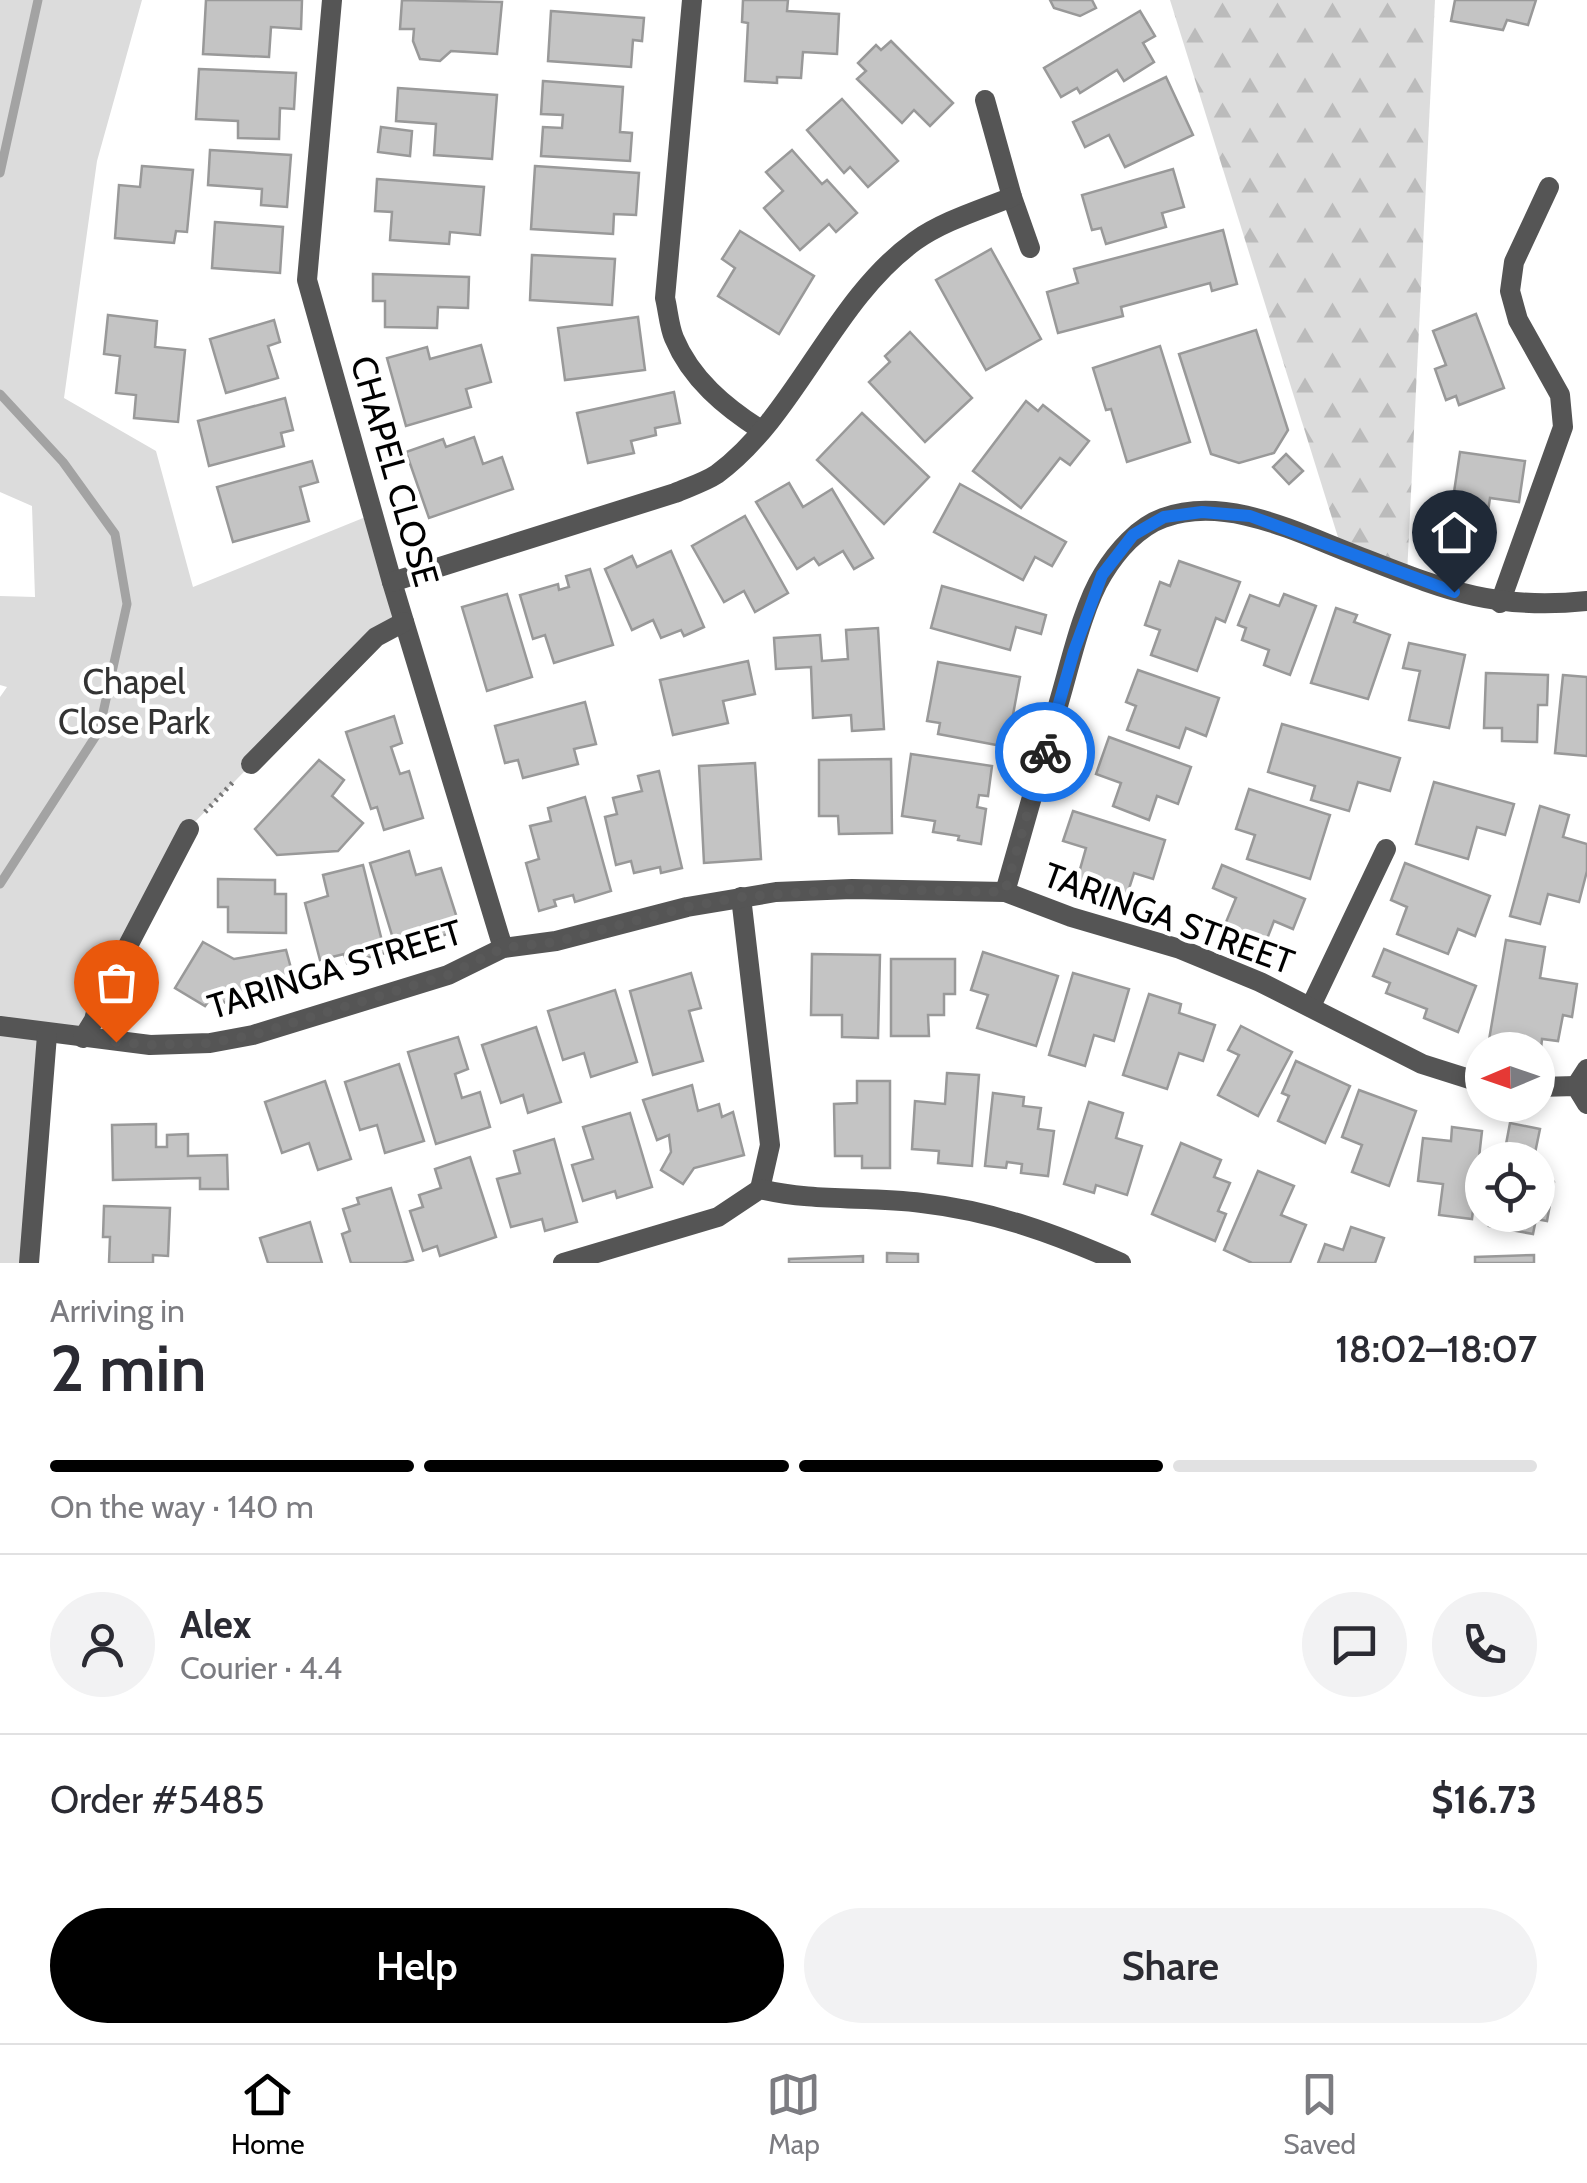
<!DOCTYPE html>
<html lang="en">
<head>
<meta charset="utf-8">
<style>
	body { margin:0; font-family:Cabin,sans-serif; background:#f2f2f3; color:#2b2b33; height:100vh; display:flex; flex-direction:column; font-size:38px; white-space:nowrap }
	* { box-sizing:border-box; margin:0 }
	p { font-size:32px; color:#7c7c81 }
	.icon { flex:none; width:55px; height:55px; fill:none; stroke:currentColor; stroke-width:2; stroke-linecap:round; stroke-linejoin:round }
	.map { position:relative; height:1263px; overflow:hidden }
	.details { display:flex; flex-direction:column; background:#fff; flex:1 }
	.details>* { flex:none }
	.needle { width:65px; rotate:268deg }
	.tools { position:absolute; left:1465px; top:1032px; display:grid; gap:20px }
	.tools a { display:grid; place-items:center; width:90px; height:90px; border-radius:50%; background:#fff; box-shadow:0 5px 15px #0003; font-size:50px }
	.pin { position:absolute; display:grid; place-items:center; width:85px; height:85px; color:#fff; margin:-102px -42px; border-radius:50% 50% 50% 0; rotate:-45deg; box-shadow:0 0 10px #0007 }
	.pin .icon { rotate:45deg }
	.courier { position:absolute; display:grid; place-items:center; width:100px; height:100px; margin:-50px; border:8px solid #1a73e8; border-radius:50%; background:#fff; color:#222; box-shadow:0 2px 12px #0007 }
	.head em { font-style:normal; font-weight:600 }
	.head div { display:flex; flex-direction:column-reverse }
	.head { display:flex; align-items:center; justify-content:space-between; height:170px; padding:0 50px }
	h1 { font-size:65px; font-weight:600; line-height:75px }
	.bar { display:grid; grid-template-columns:repeat(4,1fr); gap:15px 10px; align-content:center; height:120px; padding:0 50px }
	.bar i { height:12px; border-radius:8px; background:#e1e1e2 }
	.bar .active { background:#000 }
	.bar p { grid-column:span 4 }
	.line { display:flex; align-items:center; gap:25px; padding:0 50px; border-top:2px solid #e1e1e2 }
	.line div { flex:1 }
	.round { display:grid; place-items:center; flex:none; width:105px; height:105px; border-radius:52px; background:#f2f2f3 }
	.cta { display:flex; gap:20px; margin-top:auto; padding:20px 50px }
	.cta a { flex:1; height:115px; border-radius:60px; background:#000; color:#fff; font-size:40px; font-weight:600; line-height:115px; text-align:center }
	.cta a+a { background:#f2f2f3; color:#2b2b33 }
	.dock { display:flex; justify-content:space-around; align-items:center; height:140px; border-top:2px solid #e1e1e2; background:#fff; font-size:28px; color:#7c7c81 }
	.dock a { display:grid; justify-items:center; gap:5px }
	.dock .active { color:#000 }
	.map>svg:first-child { display:block }
	.green { fill:#dcdcdc }
	.forest { fill:url(#forest-firs) }
	.lines { fill:none; stroke-linecap:round; stroke-linejoin:round }
	.stream { stroke:#a3a3a3; stroke-width:9 }
	.building { fill:#c4c4c4; stroke:#999; stroke-width:2.5 }
	.path { stroke:#777; stroke-width:5; stroke-dasharray:2.5 5; stroke-linecap:butt }
	.street { stroke:#555; stroke-width:20 }
	.done { stroke:#595959; stroke-width:10; stroke-dasharray:0 18 }
	.route { stroke:#1a73e8; stroke-width:12 }
	.labels { text-anchor:middle; dominant-baseline:central; stroke-width:9; stroke-linejoin:round; paint-order:stroke }
	.street-label { font-size:35px; fill:#000; stroke:#fff }
	.park-label { font-size:35px; fill:#333; stroke:#fff }
</style>
</head>
<body>
<div class="map">
<svg width="1587" height="1263" viewBox="0 0 1587 1263">
	<defs>
		<pattern id="forest-firs" width="22" height="20" patternUnits="userSpaceOnUse" patternTransform="scale(2.5)"><rect width="22" height="20" fill="#dcdcdc"/><path d="M5 1l3.5 6h-7zM16 11l3.5 6h-7z" fill="#bbb"/></pattern>
	</defs>
	<rect width="100%" height="100%" fill="#fff"/>
	<polygon class="green" points="0,0 142,0 97,161 64,398 156,451 193,587 373,514 404,622 376,637 189,828 83,1038 47,1035 29,1263 0,1263 0,697 7,687 0,685 0,596 35,597 32,506 0,492"/>
	<polygon class="forest" points="1170,0 1435,0 1407,575 1342,550"/>
	<g class="lines">
		<g class="stream">
			<polyline points="0,173 38,0"/>
			<polyline points="0,394 63,462 115,534 127,604 99,731 0,884"/>
		</g>
	</g>
	<g class="building">
		<polygon points="206,0 302,0 301,29 271,27 269,57 203,54"/>
		<polygon points="402,0 502,2 497,54 451,51 440,61 420,59 413,41 414,29 400,29"/>
		<polygon points="743,0 788,0 787,11 839,14 837,54 803,52 801,78 777,77 777,83 745,81 748,23 742,22"/>
		<polygon points="1050,0 1092,0 1096,8 1080,16 1054,8"/>
		<polygon points="1455,0 1536,0 1528,25 1507,20 1503,30 1451,21"/>
		<polygon points="551,11 644,18 642,41 633,40 631,67 548,61"/>
		<polygon points="1140,11 1155,36 1143,43 1154,62 1124,81 1117,70 1080,93 1077,88 1061,97 1044,68"/>
		<polygon points="891,41 953,103 930,126 914,110 902,123 857,79 866,71 858,63 876,45 881,50"/>
		<polygon points="199,69 296,73 294,109 280,108 279,139 238,138 238,121 196,119"/>
		<polygon points="1166,77 1193,135 1125,167 1109,135 1085,147 1073,122"/>
		<polygon points="543,81 623,87 620,132 632,133 630,161 541,156 543,127 562,128 563,115 541,114"/>
		<polygon points="398,88 497,95 492,159 434,155 436,124 396,121"/>
		<polygon points="842,99 898,161 868,187 850,167 844,173 807,130"/>
		<polygon points="381,127 412,131 410,156 378,152"/>
		<polygon points="210,150 291,155 287,207 261,205 262,189 208,185"/>
		<polygon points="792,150 822,184 827,180 857,213 836,232 829,224 800,250 764,208 783,191 766,172"/>
		<polygon points="142,166 193,170 187,232 176,231 174,243 115,238 119,185 140,187"/>
		<polygon points="535,166 639,173 636,215 614,214 613,234 531,229"/>
		<polygon points="1173,169 1184,207 1162,213 1166,227 1106,244 1101,228 1092,230 1082,195"/>
		<polygon points="377,179 484,187 480,235 450,232 449,244 390,240 392,212 375,211"/>
		<polygon points="215,222 283,227 280,273 212,268"/>
		<polygon points="1223,230 1237,284 1212,291 1210,283 1121,307 1123,316 1058,333 1047,292 1078,283 1074,269"/>
		<polygon points="740,231 814,276 779,334 718,296 735,268 722,259"/>
		<polygon points="991,249 1041,339 986,370 936,280"/>
		<polygon points="532,255 615,259 612,305 530,300"/>
		<polygon points="373,274 469,277 468,308 438,307 437,328 385,327 385,301 373,301"/>
		<polygon points="1476,314 1504,388 1459,405 1456,396 1446,400 1435,369 1446,365 1433,331"/>
		<polygon points="108,315 157,321 155,347 185,350 178,422 134,418 136,395 116,393 120,356 104,354"/>
		<polygon points="638,317 645,370 565,380 558,328"/>
		<polygon points="274,320 280,342 268,346 278,378 226,393 210,339"/>
		<polygon points="1256,330 1288,430 1274,453 1239,463 1211,454 1179,354"/>
		<polygon points="910,332 972,398 925,442 869,382 890,362 885,356"/>
		<polygon points="481,345 491,382 466,389 471,407 406,426 387,358 427,347 430,359"/>
		<polygon points="1160,346 1190,442 1127,462 1111,409 1106,410 1093,368"/>
		<polygon points="674,392 680,423 655,428 656,435 631,441 634,453 588,463 577,413"/>
		<polygon points="285,398 293,430 281,433 284,446 209,466 198,421"/>
		<polygon points="1026,401 1038,411 1043,405 1089,441 1070,465 1060,458 1021,508 973,471"/>
		<polygon points="862,413 929,477 884,524 817,460"/>
		<polygon points="474,437 483,464 502,457 513,489 429,518 406,452 443,439 446,447"/>
		<polygon points="1460,452 1525,461 1519,502 1490,498 1483,545 1447,539"/>
		<polygon points="1286,454 1303,471 1289,484 1273,467"/>
		<polygon points="312,461 318,482 300,487 309,521 233,542 217,487"/>
		<polygon points="789,483 803,507 832,489 873,558 854,569 843,551 819,565 814,558 797,569 756,502"/>
		<polygon points="960,484 1066,542 1052,566 1035,557 1023,580 934,532"/>
		<polygon points="745,516 788,593 755,612 744,591 724,602 692,546"/>
		<polygon points="671,551 704,627 684,636 681,630 661,638 653,620 632,630 605,569 632,556 637,567"/>
		<polygon points="1179,561 1240,582 1225,622 1216,618 1197,671 1151,655 1160,630 1145,625 1160,582 1170,586"/>
		<polygon points="590,569 613,645 554,663 545,635 533,639 520,595 558,584 559,590 569,587 566,576"/>
		<polygon points="942,586 1046,615 1041,634 1016,627 1010,650 931,628"/>
		<polygon points="507,594 532,677 487,691 462,607"/>
		<polygon points="1284,594 1316,606 1290,675 1264,665 1269,650 1242,640 1246,628 1238,625 1250,595 1279,606"/>
		<polygon points="1336,608 1357,615 1354,622 1390,635 1368,699 1311,683"/>
		<polygon points="878,628 884,729 852,731 851,715 813,718 811,667 776,669 774,638 820,635 822,661 848,659 846,630"/>
		<polygon points="1409,643 1465,655 1449,728 1409,720 1420,671 1403,668"/>
		<polygon points="748,661 755,694 723,701 728,723 673,735 660,680"/>
		<polygon points="938,662 1020,677 1007,747 938,734 940,723 927,721"/>
		<polygon points="1138,670 1219,698 1206,736 1186,728 1179,748 1127,730 1136,706 1126,702"/>
		<polygon points="1486,673 1548,675 1547,705 1538,705 1537,742 1502,741 1502,728 1484,728"/>
		<polygon points="1563,675 1587,677 1587,756 1555,753"/>
		<polygon points="585,702 596,744 574,749 578,764 523,778 518,760 505,763 495,726"/>
		<polygon points="394,716 402,743 391,747 400,774 409,771 423,818 384,830 377,807 371,809 346,732"/>
		<polygon points="1282,724 1400,758 1390,791 1358,782 1349,811 1311,800 1315,786 1268,772"/>
		<polygon points="1109,737 1191,767 1178,804 1157,796 1149,820 1113,806 1121,783 1096,774"/>
		<polygon points="911,754 992,766 988,796 979,795 977,807 986,809 981,844 958,840 959,836 933,832 935,821 902,816"/>
		<polygon points="891,759 892,833 839,834 838,816 819,816 819,760"/>
		<polygon points="319,760 344,780 332,796 363,823 338,851 277,855 255,829"/>
		<polygon points="755,763 761,859 704,863 699,766"/>
		<polygon points="659,771 682,868 661,873 660,867 634,873 631,861 616,865 605,817 617,814 613,798 642,791 638,776"/>
		<polygon points="1434,782 1514,804 1505,835 1477,827 1468,859 1416,844"/>
		<polygon points="1249,789 1330,815 1310,879 1247,859 1255,835 1236,829"/>
		<polygon points="585,797 611,891 575,902 573,895 554,900 556,906 539,911 526,863 539,859 530,826 551,821 548,808"/>
		<polygon points="1540,806 1569,815 1563,837 1587,844 1587,871 1579,902 1548,894 1540,924 1510,916"/>
		<polygon points="1073,811 1165,840 1153,879 1134,873 1127,895 1077,880 1086,848 1063,841"/>
		<polygon points="409,851 416,875 441,868 457,918 451,920 454,932 428,940 429,945 398,955 370,863"/>
		<polygon points="1405,863 1490,896 1475,936 1458,929 1448,954 1397,934 1407,907 1391,900"/>
		<polygon points="363,865 385,953 347,963 344,954 320,960 305,903 328,896 323,875"/>
		<polygon points="1222,865 1305,899 1293,929 1274,921 1265,944 1224,927 1236,898 1213,888"/>
		<polygon points="218,879 275,880 275,894 286,894 286,933 228,932 228,907 218,907"/>
		<polygon points="1506,940 1545,947 1540,978 1577,984 1572,1017 1563,1015 1558,1041 1542,1039 1541,1049 1489,1040"/>
		<polygon points="203,942 234,959 286,950 294,979 270,985 273,994 227,1004 213,995 205,1006 175,988"/>
		<polygon points="1384,949 1476,986 1458,1032 1424,1018 1427,1009 1386,993 1390,983 1373,976"/>
		<polygon points="983,952 1058,976 1036,1046 977,1028 988,995 971,990"/>
		<polygon points="812,954 880,955 878,1038 842,1037 842,1015 811,1015"/>
		<polygon points="891,959 955,959 955,994 944,994 944,1015 928,1015 929,1036 891,1036"/>
		<polygon points="691,973 701,1008 689,1011 703,1061 653,1075 630,991"/>
		<polygon points="1073,973 1129,989 1114,1041 1094,1035 1085,1066 1049,1055"/>
		<polygon points="615,990 637,1062 591,1077 584,1053 563,1060 548,1011"/>
		<polygon points="1149,994 1181,1004 1179,1013 1215,1025 1203,1061 1179,1053 1167,1089 1123,1075"/>
		<polygon points="1241,1026 1292,1052 1258,1116 1218,1095 1239,1055 1228,1050"/>
		<polygon points="536,1027 561,1102 528,1113 523,1095 501,1103 482,1045"/>
		<polygon points="458,1037 468,1069 455,1074 462,1098 480,1092 490,1127 436,1144 408,1052"/>
		<polygon points="1296,1061 1350,1086 1325,1143 1278,1121 1289,1096 1282,1093"/>
		<polygon points="399,1064 424,1141 385,1153 377,1125 360,1130 345,1082"/>
		<polygon points="947,1073 979,1075 972,1166 938,1163 939,1151 912,1149 915,1101 945,1104"/>
		<polygon points="325,1081 351,1159 318,1170 309,1143 282,1153 265,1102"/>
		<polygon points="857,1081 890,1081 890,1168 862,1168 862,1156 835,1156 834,1104 857,1103"/>
		<polygon points="692,1085 698,1111 719,1104 722,1117 733,1112 744,1155 694,1168 683,1184 661,1170 671,1152 669,1135 657,1140 643,1100"/>
		<polygon points="1359,1090 1416,1111 1389,1186 1352,1172 1362,1145 1342,1137"/>
		<polygon points="993,1093 1024,1097 1023,1106 1041,1108 1038,1129 1054,1131 1048,1176 1021,1173 1022,1164 1007,1162 1006,1168 985,1166"/>
		<polygon points="1089,1102 1123,1113 1116,1138 1142,1146 1127,1195 1096,1185 1094,1193 1064,1184"/>
		<polygon points="630,1113 652,1187 617,1198 615,1191 583,1201 572,1165 593,1159 583,1127"/>
		<polygon points="1510,1123 1540,1129 1535,1153 1554,1182 1547,1221 1536,1219 1533,1234 1489,1226 1492,1215 1538,1215 1538,1160 1503,1160"/>
		<polygon points="156,1124 156,1147 167,1147 167,1135 188,1134 188,1156 227,1155 228,1189 200,1189 200,1178 113,1180 112,1125"/>
		<polygon points="1452,1127 1482,1131 1472,1219 1439,1215 1443,1184 1418,1181 1423,1138 1451,1141"/>
		<polygon points="554,1139 577,1222 545,1231 542,1219 511,1227 497,1179 520,1173 514,1151"/>
		<polygon points="1181,1143 1221,1160 1214,1177 1230,1183 1218,1211 1226,1214 1215,1241 1152,1214"/>
		<polygon points="470,1157 496,1237 440,1256 437,1246 423,1251 410,1211 423,1207 419,1195 441,1188 435,1169"/>
		<polygon points="1258,1171 1294,1186 1281,1215 1306,1225 1290,1263 1252,1263 1224,1250"/>
		<polygon points="391,1188 413,1260 402,1263 351,1263 342,1234 350,1231 343,1209 359,1204 357,1198"/>
		<polygon points="104,1206 170,1208 168,1256 153,1255 153,1263 109,1263 110,1237 103,1237"/>
		<polygon points="310,1222 322,1263 268,1263 260,1238"/>
		<polygon points="1351,1227 1384,1238 1375,1263 1318,1263 1325,1244 1343,1250"/>
		<polygon points="887,1253 918,1254 918,1263 887,1263"/>
		<polygon points="1534,1255 1534,1263 1475,1263 1475,1257"/>
		<polygon points="863,1256 863,1263 789,1263 789,1259"/>
	</g>
	<g class="lines">
		<polyline class="path" points="205,812 235,780"/>
		<g class="street">
			<polyline points="332,0 307,280 392,582 503,948"/>
			<path d="M692 0 665 298C668 310 669 326 674 338 691 379 725 407 761 430"/>
			<polyline points="985,100 1012,197 1030,248"/>
			<path d="M392 582 675 493C689 487 705 482 717 474 797 415 832 301 915 241 943 221 980 210 1012 197"/>
			<polyline points="1500,603 1563,427 1560,395 1518,320 1510,291 1514,262 1549,187"/>
			<polyline points="251,764 376,637 404,622"/>
			<path d="M1005 892C1024 827 1042 761 1061 695 1071 660 1084 604 1103 574 1117 551 1138 527 1163 518 1225 495 1296 532 1353 554 1441 588 1490 611 1587 601"/>
			<polyline points="741,897 770,1145 760,1189"/>
			<polyline points="1311,1006 1386,849"/>
			<polyline points="0,1026 150,1045 210,1043 253,1035 448,975 503,948 556,941 687,907 776,892 852,889 1005,892 1071,917 1180,949 1260,982 1422,1064 1482,1083"/>
			<polyline points="83,1038 94,1020 99,1001 189,829"/>
			<polyline points="1576,1086 1587,1069"/>
			<polyline points="1538,1087 1576,1086 1587,1104"/>
			<polyline points="29,1263 47,1035"/>
			<path d="M563 1263 718 1217 760 1189C814 1202 867 1196 922 1203 993 1211 1056 1234 1121 1263"/>
		</g>
	</g>
	<g class="lines">
		<polyline class="done" points="116,1042 150,1045 210,1043 253,1035 448,975 503,948 556,942 687,907 741,897 852,889 1005,892 1045,752"/>
		<polyline class="route" points="1045,752 1074,651 1102,575 1133,535 1164,517 1202,512 1250,516 1454,592"/>
	</g>
	<g class="labels">
		<g class="street-label">
			<text transform="translate(395 471) rotate(74)">CHAPEL CLOSE</text>
			<text transform="translate(1169 918) rotate(20)">TARINGA STREET</text>
			<text transform="translate(335 969) rotate(-17)">TARINGA STREET</text>
		</g>
		<g class="park-label">
			<text x="134" y="681">Chapel<tspan x="134" dy="40">Close Park</tspan></text>
		</g>
	</g>
</svg>
<div class="tools">
<a><svg class="needle" viewBox="-14 -14 28 28"><path d="M0-13l5 13h-10z" fill="#e53935"/><path d="M0 13l5-13h-10z" fill="#7c7c81"/></svg></a>
<a><svg class="icon" aria-label="locate" viewBox="0 0 24 24"><circle cx="12" cy="12" r="6"/><path d="M12 2v4M12 18v4M2 12h4M18 12h4"/></svg></a>
</div>
<div class="pin" style="left:116px;top:1042px;background:#ea580c"><svg class="icon" aria-label="bag" viewBox="0 0 24 24"><path d="M5 8h14l-1 12H6zM9 8a3 3 0 0 1 6 0"/></svg></div>
<div class="pin" style="left:1454px;top:592px;background:#1f2937"><svg class="icon" aria-label="home" viewBox="0 0 24 24"><path d="M3 11l9-7 9 7M6 9v11h12V9"/></svg></div>
<div class="courier" style="left:1045px;top:752px"><svg class="icon" aria-label="bike" viewBox="0 0 24 24"><circle cx="6" cy="16" r="4"/><circle cx="18" cy="16" r="4"/><path d="M6 16l4-8h5l3 8M10 8l3 8H6M13 5h3"/></svg></div>
</div>
<section class="details">
<div class="head"><div><h1>2 min</h1><p>Arriving in</p></div><em>18:02–18:07</em></div>
<div class="bar"><i class="active"></i><i class="active"></i><i class="active"></i><i></i><p>On the way · 140 m</p></div>
<div class="line" style="height:180px"><a class="round"><svg class="icon" aria-label="person" viewBox="0 0 24 24"><circle cx="12" cy="8" r="4"/><path d="M4 21q1-7 8-7t8 7"/></svg></a><div><b>Alex</b><p>Courier · 4.4</p></div><a class="round"><svg class="icon" aria-label="chat" viewBox="0 0 24 24"><path d="M4 5h16v11H9l-5 4z"/></svg></a><a class="round"><svg class="icon" aria-label="phone" viewBox="0 0 24 24"><path d="M5 4h4l2 5-3 2q2 4 5 5l2-3 5 2v4C11 20 4 13 5 4z"/></svg></a></div>
<div class="line" style="height:130px"><div>Order #5485</div><b>$16.73</b></div>
<div class="cta"><a>Help</a><a>Share</a></div>
</section>
<nav class="dock">
<a class="active"><svg class="icon" aria-label="home" viewBox="0 0 24 24"><path d="M3 11l9-7 9 7M6 9v11h12V9"/></svg>Home</a>
<a><svg class="icon" aria-label="map" viewBox="0 0 24 24"><path d="M3 6l6-2 6 2 6-2v14l-6 2-6-2-6 2zM9 4v14M15 6v14"/></svg>Map</a>
<a><svg class="icon" aria-label="saved" viewBox="0 0 24 24"><path d="M7 4h10v16l-5-4-5 4z"/></svg>Saved</a>
</nav>
</body>
</html>
